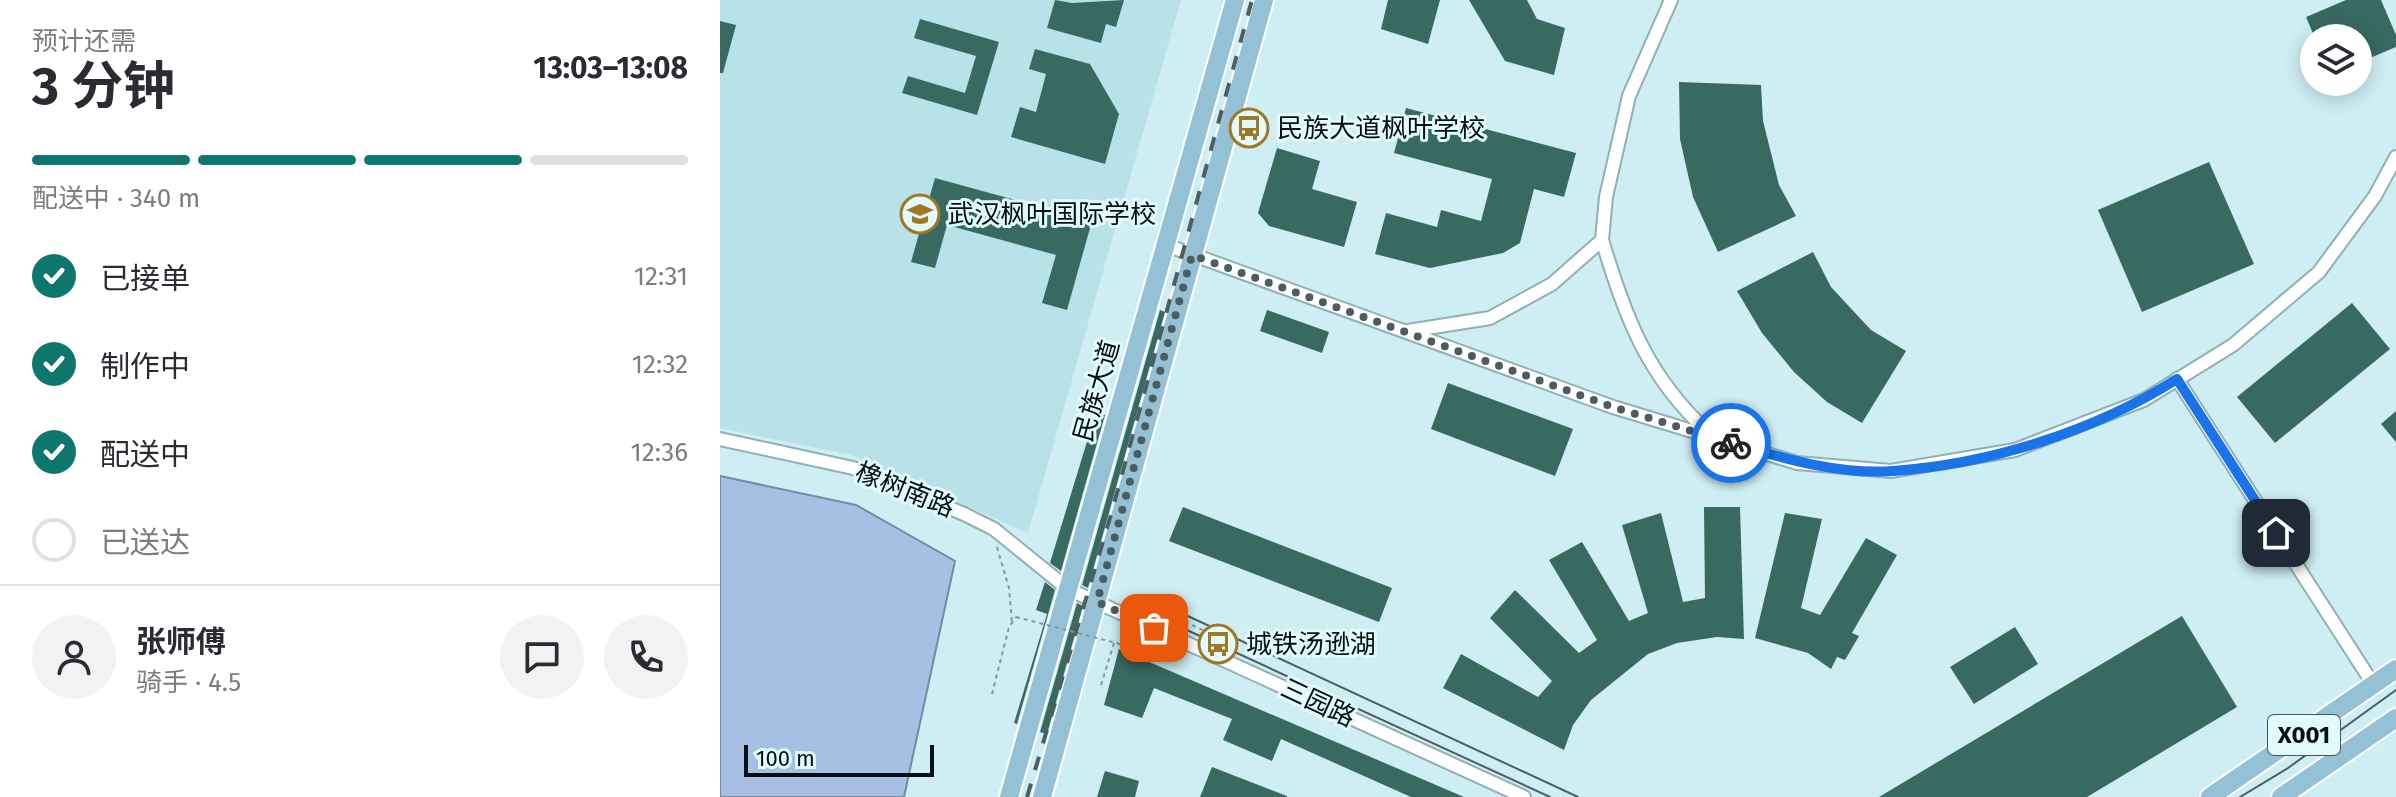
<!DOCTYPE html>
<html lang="zh">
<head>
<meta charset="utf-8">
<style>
	body { margin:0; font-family:"Fira Sans","Noto Sans SC",sans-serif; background:#f2f2f3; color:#2b2b33; height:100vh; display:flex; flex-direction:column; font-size:30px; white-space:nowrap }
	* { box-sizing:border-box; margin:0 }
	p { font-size:26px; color:#7c7c81 }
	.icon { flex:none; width:44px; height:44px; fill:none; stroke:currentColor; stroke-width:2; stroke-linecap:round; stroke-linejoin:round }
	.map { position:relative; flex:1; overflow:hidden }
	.panel { display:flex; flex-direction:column; background:#fff; width:720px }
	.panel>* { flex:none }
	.tools { position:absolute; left:1580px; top:24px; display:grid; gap:16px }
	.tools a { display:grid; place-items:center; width:72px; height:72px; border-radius:50%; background:#fff; box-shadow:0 4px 20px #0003; font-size:40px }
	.scale { position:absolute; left:24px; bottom:20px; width:190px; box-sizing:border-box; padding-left:8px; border:4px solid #050f11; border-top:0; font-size:22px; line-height:28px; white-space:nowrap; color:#050f11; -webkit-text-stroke:6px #e1fafe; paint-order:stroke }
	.pin { position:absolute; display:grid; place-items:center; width:68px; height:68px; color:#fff; margin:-34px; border-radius:16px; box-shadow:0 4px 12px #0006 }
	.courier { position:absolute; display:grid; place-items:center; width:80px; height:80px; margin:-40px; border:6px solid #1a73e8; border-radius:50%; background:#fff; color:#222; box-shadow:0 2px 10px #0007 }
	.overview em { font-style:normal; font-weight:700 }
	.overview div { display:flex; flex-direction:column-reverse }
	.overview { display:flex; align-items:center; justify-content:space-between; height:136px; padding:0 32px }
	h1 { font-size:52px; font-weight:700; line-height:60px }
	.bar { display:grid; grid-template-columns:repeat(4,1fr); gap:12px 8px; align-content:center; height:96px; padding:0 32px }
	.bar i { height:10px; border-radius:6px; background:#e1e1e2 }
	.bar .current { background:#0f766e }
	.bar p { grid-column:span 4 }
	.line { display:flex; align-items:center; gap:20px; padding:0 32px; border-top:2px solid #e1e1e2 }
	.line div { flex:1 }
	.round { display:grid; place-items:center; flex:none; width:84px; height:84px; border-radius:42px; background:#f2f2f3 }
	ol { padding:0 32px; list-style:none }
	li { display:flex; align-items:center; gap:24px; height:88px }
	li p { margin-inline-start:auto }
	li .icon { padding:8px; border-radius:50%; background:#0f766e; color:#fff; stroke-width:4 }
	li:last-child { color:#7c7c81 }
	li i { width:44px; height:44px; border:4px solid #e1e1e2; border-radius:50% }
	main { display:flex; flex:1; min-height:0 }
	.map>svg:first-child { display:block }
	.built { fill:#b8e2e8 }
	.water { fill:#a6bfe2; stroke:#768aa3; stroke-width:2 }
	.building { fill:#386a62 }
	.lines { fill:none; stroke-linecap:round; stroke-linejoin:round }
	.minor-casing { stroke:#91b0b4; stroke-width:16 }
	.primary-casing { stroke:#fff; stroke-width:22 }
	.path { stroke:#81989c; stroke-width:2; stroke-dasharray:4 4; stroke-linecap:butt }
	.minor { stroke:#fff; stroke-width:12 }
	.primary { stroke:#95c1d7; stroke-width:18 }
	.tram { stroke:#4c5e61; stroke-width:2 }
	.rail { stroke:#4c5e61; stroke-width:4; stroke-dasharray:14 14; stroke-linecap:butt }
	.path-bridge { stroke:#81989c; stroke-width:2; stroke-dasharray:4 4; stroke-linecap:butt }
	.done { stroke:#4b5d60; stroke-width:8; stroke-dasharray:0 14.4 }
	.route { stroke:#1a73e8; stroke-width:10 }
	.labels { text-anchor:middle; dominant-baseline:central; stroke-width:6; stroke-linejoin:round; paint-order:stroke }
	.shield { fill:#e1fafe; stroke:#475658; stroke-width:2 }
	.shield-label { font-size:24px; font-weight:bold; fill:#050f11 }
	.poi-label { font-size:26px; fill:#050f11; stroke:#e1fafe; text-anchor:start }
	.street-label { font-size:26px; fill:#050f11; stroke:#e1fafe }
</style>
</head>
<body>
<main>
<section class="panel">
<div class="overview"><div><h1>3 分钟</h1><p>预计还需</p></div><em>13:03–13:08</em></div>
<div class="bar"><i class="current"></i><i class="current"></i><i class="current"></i><i></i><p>配送中 · 340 m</p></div>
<ol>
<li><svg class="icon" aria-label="check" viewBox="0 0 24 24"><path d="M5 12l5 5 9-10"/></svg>已接单<p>12:31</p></li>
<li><svg class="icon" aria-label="check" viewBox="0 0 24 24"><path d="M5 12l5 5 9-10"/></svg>制作中<p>12:32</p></li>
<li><svg class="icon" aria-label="check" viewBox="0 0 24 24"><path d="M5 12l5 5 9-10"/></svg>配送中<p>12:36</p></li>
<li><i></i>已送达</li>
</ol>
<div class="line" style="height:144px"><a class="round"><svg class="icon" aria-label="person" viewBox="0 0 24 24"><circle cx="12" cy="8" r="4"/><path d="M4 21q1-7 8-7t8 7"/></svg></a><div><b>张师傅</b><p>骑手 · 4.5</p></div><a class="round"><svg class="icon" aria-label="chat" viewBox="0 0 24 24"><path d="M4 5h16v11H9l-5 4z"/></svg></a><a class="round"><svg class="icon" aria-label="phone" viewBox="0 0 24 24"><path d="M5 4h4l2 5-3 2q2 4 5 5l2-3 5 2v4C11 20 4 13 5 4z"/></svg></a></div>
</section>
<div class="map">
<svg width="1676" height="797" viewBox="0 0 1676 797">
	<rect width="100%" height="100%" fill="#ceeef3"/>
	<polygon class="built" points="0,0 461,0 308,533 131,455 0,428"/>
	<polygon class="water" points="0,476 136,505 235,561 184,797 0,797"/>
	<g class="building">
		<polygon points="335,0 352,3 404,0 396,27 386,24 381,43 327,28"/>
		<polygon points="668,0 720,0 708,44 661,29"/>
		<polygon points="749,0 807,0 817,19 845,28 834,75 785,61"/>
		<polygon points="1626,0 1661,0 1676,35 1676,47 1638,63 1638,38 1595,38 1586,17"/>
		<polygon points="200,19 279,42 257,115 182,93 188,76 245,93 256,56 194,38"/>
		<polygon points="0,21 16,25 3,73 0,73"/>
		<polygon points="315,49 370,64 399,114 385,164 291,137 300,107 316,112 326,74 309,69"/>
		<polygon points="959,82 1041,85 1043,121 1059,185 1076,216 998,252 973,197 960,139"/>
		<polygon points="686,108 856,153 844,197 814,189 800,243 783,253 710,268 655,254 666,213 717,227 721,210 761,221 772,179 674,153"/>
		<polygon points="557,148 600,161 592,189 637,202 624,247 549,226 538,213"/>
		<polygon points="1489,162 1534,264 1422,312 1378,210"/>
		<polygon points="215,178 372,221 347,310 322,303 336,255 227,225 215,268 191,262"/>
		<polygon points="1093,252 1111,287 1151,330 1186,351 1142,423 1107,402 1074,372 1042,333 1017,291"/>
		<polygon points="1632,303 1670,349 1555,443 1517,397"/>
		<polygon points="440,310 445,312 368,588 362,585"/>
		<polygon points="547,310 609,332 602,353 540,331"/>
		<polygon points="728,383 853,429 835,476 711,429"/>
		<polygon points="1676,411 1676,442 1661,424"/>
		<polygon points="376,412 385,415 341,571 330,563"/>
		<polygon points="463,507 672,588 659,622 449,541"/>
		<polygon points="984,507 1020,507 1024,639 997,637 957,643 928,654 871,700 853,725 844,750 723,688 741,654 818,697 832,681 770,618 795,590 859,653 877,640 829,560 862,542 909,621 928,613 902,525 941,513 963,602 985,598"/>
		<polygon points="1065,513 1102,519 1081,608 1100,615 1146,538 1177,555 1132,633 1139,636 1125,660 1117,657 1111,669 1088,653 1035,638"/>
		<polygon points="325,582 335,590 297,724 294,723 327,614 316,610"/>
		<polygon points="357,603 363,606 327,734 320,732"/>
		<polygon points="1462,616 1517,707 1367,797 1159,797"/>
		<polygon points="1295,627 1318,664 1254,704 1230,667"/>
		<polygon points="399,649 744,797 691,797 561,739 552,761 503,740 512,719 434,688 422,718 384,705"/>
		<polygon points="492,767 567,796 567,797 480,797"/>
		<polygon points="385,771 419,781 415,797 377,797"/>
	</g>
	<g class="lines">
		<defs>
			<g id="minor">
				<polyline points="882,240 886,197 909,96 951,0"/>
				<polyline points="446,245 893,407 1077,463 1171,471 1295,450 1424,400 1513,345 1599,272 1655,196 1676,157"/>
				<path d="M688 331 770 318 832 284 882 240C906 318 927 377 989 433"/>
				<polyline points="1457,379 1655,687"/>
				<polyline points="0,439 133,468 244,514 274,529 348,589 804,797"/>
			</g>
			<g id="primary">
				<polyline points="289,797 515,0"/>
				<polyline points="322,797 544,0"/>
				<polyline points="1490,797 1676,669"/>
				<polyline points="1561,797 1676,718"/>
			</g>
		</defs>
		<use href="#minor" class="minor-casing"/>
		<use href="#primary" class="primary-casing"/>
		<g class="path">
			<polyline points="277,547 289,588 292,623"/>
			<polyline points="414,598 517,646"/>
			<polyline points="381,685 394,643"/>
			<polyline points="272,694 289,627 296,617"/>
		</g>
		<use href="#minor" class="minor"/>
		<use href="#primary" class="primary"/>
		<g class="tram">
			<polyline points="429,598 858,797"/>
			<polyline points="421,609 830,797"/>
			<polyline points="1520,797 1568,768 1676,690"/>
		</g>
		<polyline class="rail" points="307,797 390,518 532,0"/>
		<polyline class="path-bridge" points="296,617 400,644 414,598"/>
	</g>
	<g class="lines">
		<polyline class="done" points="434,628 377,602 472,255 893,407 1011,443"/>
		<path class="route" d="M1011 443C1062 458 1119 475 1173 471 1270 464 1375 431 1457 379L1556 533"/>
	</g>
	<defs>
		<symbol id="bus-ring" viewBox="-11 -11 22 22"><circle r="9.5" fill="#e1fafe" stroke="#9f7725" stroke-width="1.5"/><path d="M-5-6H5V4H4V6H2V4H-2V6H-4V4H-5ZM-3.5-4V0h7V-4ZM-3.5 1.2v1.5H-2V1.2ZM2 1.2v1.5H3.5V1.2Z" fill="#9f7725"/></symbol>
		<symbol id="school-ring" viewBox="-11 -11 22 22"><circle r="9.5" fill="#e1fafe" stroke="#9f7725" stroke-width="1.5"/><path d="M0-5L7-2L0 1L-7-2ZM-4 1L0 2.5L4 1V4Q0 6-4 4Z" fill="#9f7725"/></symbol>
	</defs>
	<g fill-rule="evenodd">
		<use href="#bus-ring" x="507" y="106" width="44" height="44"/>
		<use href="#school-ring" x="178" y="192" width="44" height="44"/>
		<use href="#bus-ring" x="476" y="622" width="44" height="44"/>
	</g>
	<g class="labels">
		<rect class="shield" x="1548" y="715" width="72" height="40" rx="6"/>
		<g class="shield-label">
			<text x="1584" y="735">X001</text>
		</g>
		<g class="poi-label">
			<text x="557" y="128">民族大道枫叶学校</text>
			<text x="228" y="214">武汉枫叶国际学校</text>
			<text x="526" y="644">城铁汤逊湖</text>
		</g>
		<g class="street-label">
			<text transform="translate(377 391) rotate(-74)">民族大道</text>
			<text transform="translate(185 490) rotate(22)">橡树南路</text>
			<text transform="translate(598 703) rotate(25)">三园路</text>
		</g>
	</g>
</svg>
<div class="tools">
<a><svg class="icon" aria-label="layers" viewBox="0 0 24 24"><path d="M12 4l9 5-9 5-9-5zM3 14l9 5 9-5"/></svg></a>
</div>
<div class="scale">100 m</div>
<div class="pin" style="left:434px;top:628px;background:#ea580c"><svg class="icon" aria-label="bag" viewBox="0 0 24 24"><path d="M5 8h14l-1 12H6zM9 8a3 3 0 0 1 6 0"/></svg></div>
<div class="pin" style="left:1556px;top:533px;background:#1f2937"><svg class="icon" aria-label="home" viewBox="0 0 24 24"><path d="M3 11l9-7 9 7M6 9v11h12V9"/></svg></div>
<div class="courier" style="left:1011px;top:443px"><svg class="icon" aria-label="bike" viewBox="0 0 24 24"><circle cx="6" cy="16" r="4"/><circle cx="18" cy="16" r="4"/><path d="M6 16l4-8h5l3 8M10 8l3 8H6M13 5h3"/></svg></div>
</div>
</main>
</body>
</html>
